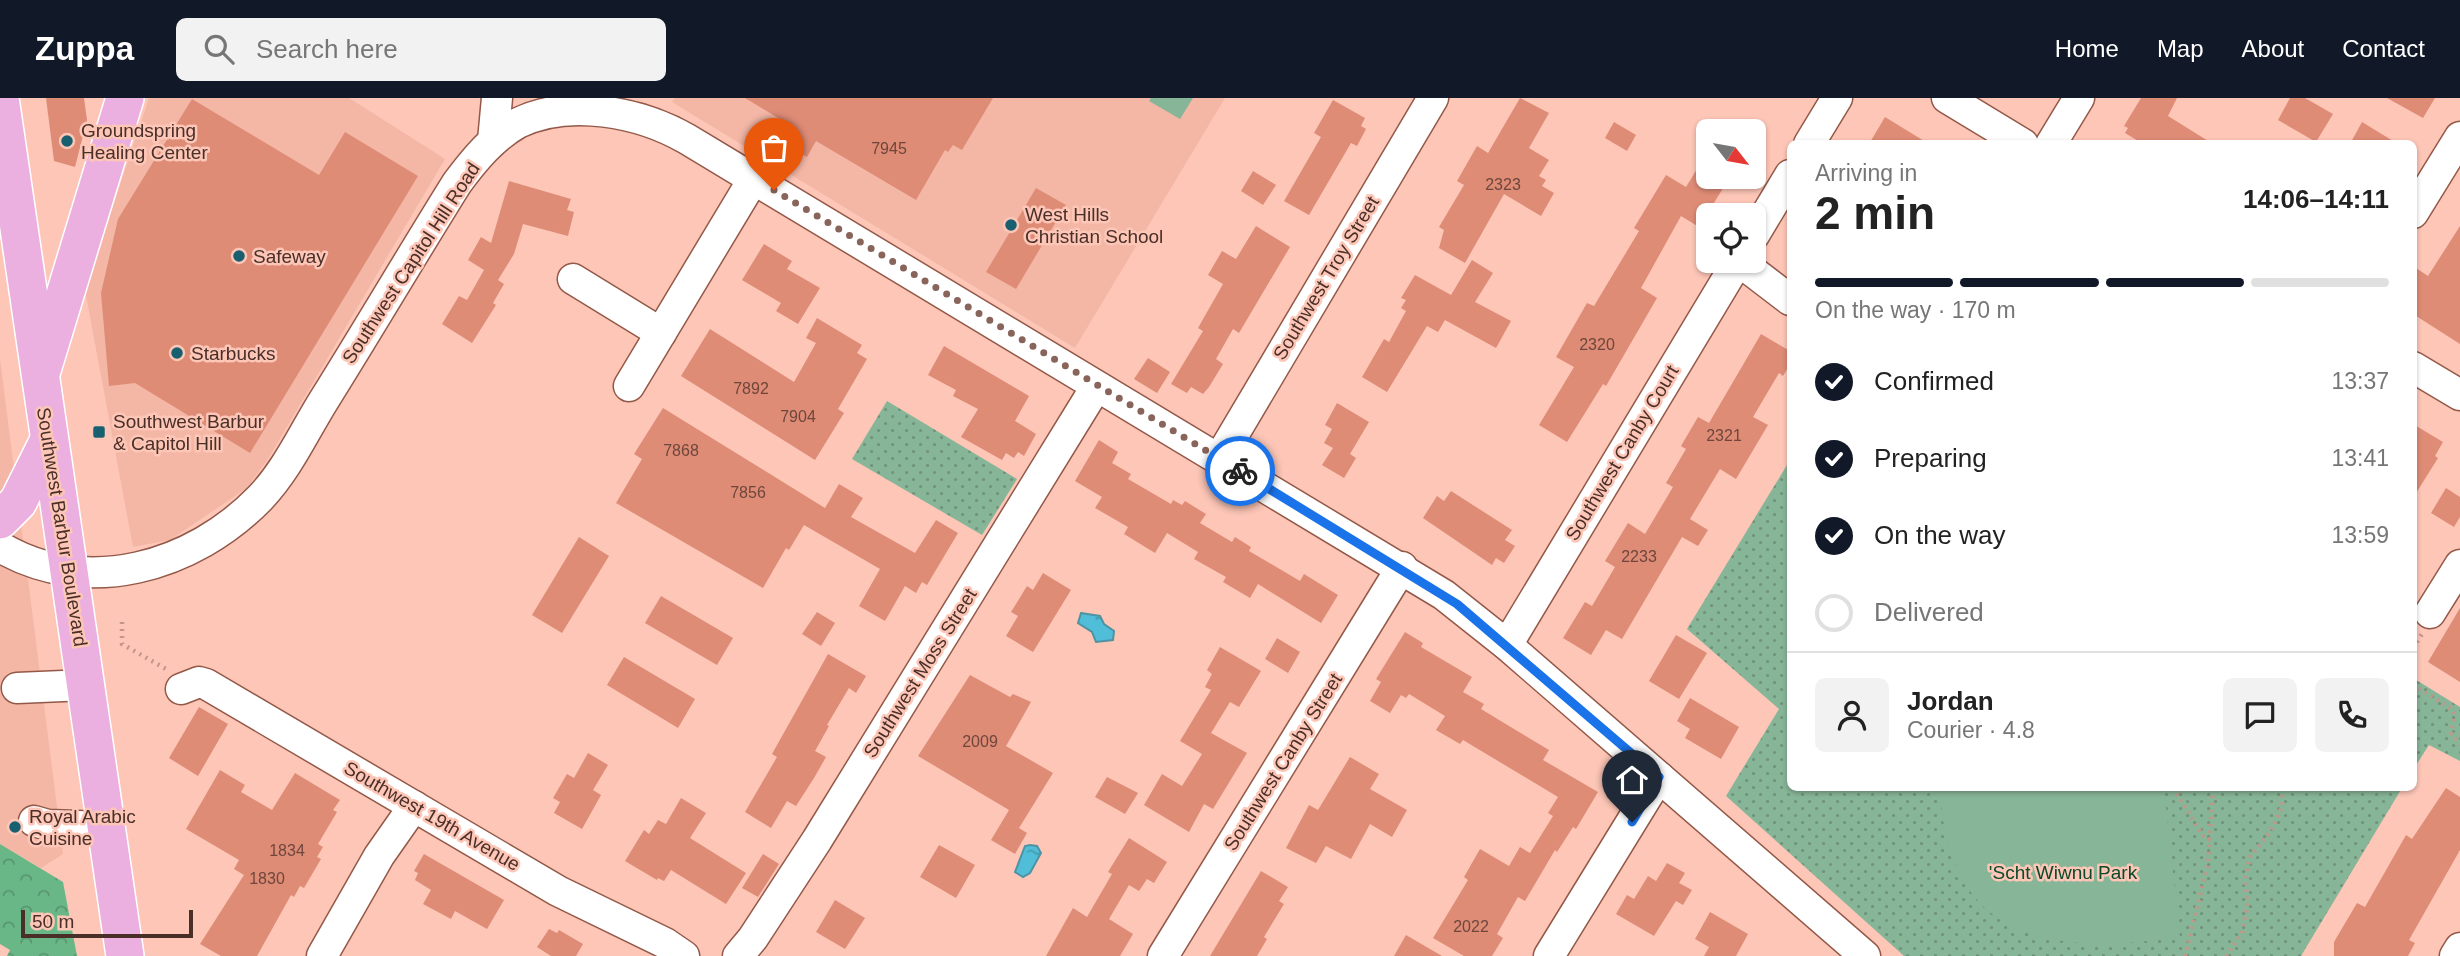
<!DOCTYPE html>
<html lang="en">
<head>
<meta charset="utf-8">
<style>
	body { margin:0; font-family:Arial,sans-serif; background:#f2f2f2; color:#222; height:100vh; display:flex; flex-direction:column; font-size:26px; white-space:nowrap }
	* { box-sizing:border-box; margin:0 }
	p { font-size:23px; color:#767676 }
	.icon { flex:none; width:38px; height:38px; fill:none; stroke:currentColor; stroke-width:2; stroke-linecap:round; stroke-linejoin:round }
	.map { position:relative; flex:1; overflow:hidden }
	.sheet { position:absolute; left:1787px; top:42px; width:630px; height:651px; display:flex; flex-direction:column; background:#fff; border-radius:10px; box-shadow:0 2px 5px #0004 }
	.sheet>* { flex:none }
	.needle { width:46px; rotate:121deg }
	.buttons { position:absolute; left:1696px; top:21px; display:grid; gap:14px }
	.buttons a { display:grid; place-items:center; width:70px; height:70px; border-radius:10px; background:#fff; box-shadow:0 2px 5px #0004; font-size:35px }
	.scale { position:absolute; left:21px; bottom:18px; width:172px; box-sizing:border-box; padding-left:7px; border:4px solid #4a2f28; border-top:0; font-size:19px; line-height:24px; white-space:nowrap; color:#4a2f28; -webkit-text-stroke:5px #fdc6b7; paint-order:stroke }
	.pin { position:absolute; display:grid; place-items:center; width:60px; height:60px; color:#fff; margin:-72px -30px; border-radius:50% 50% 50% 0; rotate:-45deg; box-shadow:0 0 7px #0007 }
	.pin .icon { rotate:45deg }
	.courier { position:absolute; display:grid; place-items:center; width:70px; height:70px; margin:-35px; border:5px solid #1a73e8; border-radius:50%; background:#fff; color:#222; box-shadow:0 2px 9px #0007 }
	.headline em { font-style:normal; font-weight:800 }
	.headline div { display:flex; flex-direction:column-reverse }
	.headline { display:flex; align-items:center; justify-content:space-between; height:119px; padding:0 28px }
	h1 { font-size:46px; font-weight:800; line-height:52px }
	.bar { display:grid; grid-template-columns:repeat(4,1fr); gap:10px 7px; align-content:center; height:84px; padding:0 28px }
	.bar i { height:9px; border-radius:5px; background:#e0e0e0 }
	.bar .active { background:#111827 }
	.bar p { grid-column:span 4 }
	.line { display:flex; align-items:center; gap:18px; padding:0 28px; border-top:2px solid #e0e0e0 }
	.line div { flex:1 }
	.round { display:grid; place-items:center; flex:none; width:74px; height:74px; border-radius:10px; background:#f2f2f2 }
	ol { padding:0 28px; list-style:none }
	li { display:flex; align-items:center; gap:21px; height:77px }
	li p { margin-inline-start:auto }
	li .icon { padding:7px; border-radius:50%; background:#111827; color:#fff; stroke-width:4 }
	li:last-child { color:#767676 }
	li i { width:38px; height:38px; border:4px solid #e0e0e0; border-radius:50% }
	header { display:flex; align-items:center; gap:42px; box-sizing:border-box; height:98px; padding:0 35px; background:#111827; color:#fff }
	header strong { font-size:33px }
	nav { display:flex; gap:38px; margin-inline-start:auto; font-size:24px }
	.search { width:490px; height:63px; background:#f2f2f2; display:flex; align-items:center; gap:18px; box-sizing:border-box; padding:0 24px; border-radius:10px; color:#767676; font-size:26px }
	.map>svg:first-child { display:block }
	.built { fill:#f4b7a6 }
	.grass { fill:url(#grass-dots) }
	.forest { fill:url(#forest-crowns) }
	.garden { fill:#87b597 }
	.water { fill:url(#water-ripples); stroke:#4e93a3; stroke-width:2 }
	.building { fill:#de8c76 }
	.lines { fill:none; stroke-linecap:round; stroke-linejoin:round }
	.minor-casing { stroke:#935848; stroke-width:33 }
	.major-casing { stroke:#fff; stroke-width:40 }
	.path { stroke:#c4968a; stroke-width:4.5; stroke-dasharray:2 5; stroke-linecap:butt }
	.minor { stroke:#fff; stroke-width:30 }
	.major { stroke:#ecb0e0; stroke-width:37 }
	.done { stroke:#89645a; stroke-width:7; stroke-dasharray:0 12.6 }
	.route { stroke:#1a73e8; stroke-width:9 }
	.poi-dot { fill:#186070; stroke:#fdc6b7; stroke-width:2.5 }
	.labels { text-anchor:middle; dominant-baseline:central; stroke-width:5; stroke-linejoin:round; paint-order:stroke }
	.number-label { font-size:16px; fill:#6f463c }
	.poi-label { font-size:19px; fill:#4a2f28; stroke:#fdc6b7; text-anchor:start }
	.street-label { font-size:19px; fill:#4a2f28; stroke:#fdc6b7 }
	.park-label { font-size:19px; fill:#0b492a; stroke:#fdc6b7 }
</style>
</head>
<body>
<header>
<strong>Zuppa</strong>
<div class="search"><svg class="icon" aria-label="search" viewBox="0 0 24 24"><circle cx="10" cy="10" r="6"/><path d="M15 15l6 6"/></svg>Search here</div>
<nav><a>Home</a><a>Map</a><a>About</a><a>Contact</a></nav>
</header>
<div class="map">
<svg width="2460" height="858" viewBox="0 0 2460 858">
	<defs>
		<pattern id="grass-dots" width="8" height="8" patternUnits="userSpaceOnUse" patternTransform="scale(1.75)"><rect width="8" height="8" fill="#87b597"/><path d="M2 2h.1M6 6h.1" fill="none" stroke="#70947b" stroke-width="1.8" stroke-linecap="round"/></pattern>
		<pattern id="forest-crowns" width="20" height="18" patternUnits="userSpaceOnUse" patternTransform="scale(1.75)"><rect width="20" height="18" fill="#69b787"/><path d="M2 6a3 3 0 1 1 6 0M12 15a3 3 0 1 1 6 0" fill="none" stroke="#58956e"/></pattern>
		<pattern id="water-ripples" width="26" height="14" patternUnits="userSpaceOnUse" patternTransform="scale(1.75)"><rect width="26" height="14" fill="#50bed8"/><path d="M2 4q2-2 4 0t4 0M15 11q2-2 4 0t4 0" fill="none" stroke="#449baf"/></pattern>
	</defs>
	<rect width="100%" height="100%" fill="#fdc6b7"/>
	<g class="built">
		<polygon points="149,0 349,0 445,61 268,361 247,390 170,442 133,449 85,192"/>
		<polygon points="675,0 1225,0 1075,250 672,4"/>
		<polygon points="0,261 63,756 41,770 0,746"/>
	</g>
	<g class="grass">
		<polygon points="887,303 1017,381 982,437 852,361"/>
		<polygon points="1790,362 1790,690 2402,690 2301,858 1904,858 1726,698 1779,611 1687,531"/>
		<polygon points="2413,580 2460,609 2460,663 2429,647 2413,672"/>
	</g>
	<polygon class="forest" points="0,746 63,784 77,858 7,858 10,852 0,846"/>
	<g class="garden">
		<polygon points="1151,0 1193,0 1180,21 1149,3"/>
		<path d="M1940 690H2164L2180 839C2049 858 1947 843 1940 690Z"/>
	</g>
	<g class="water">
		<polygon points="1081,515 1100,518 1104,526 1114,533 1113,542 1096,544 1092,534 1078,525"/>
		<polygon points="1030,747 1037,748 1041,755 1030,775 1023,779 1015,774 1025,748"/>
	</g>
	<g class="building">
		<polygon points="46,0 84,0 87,22 75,69 54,63"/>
		<polygon points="745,0 993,0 962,52 953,47 948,54 945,52 916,102 816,43 807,59 788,48 798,32"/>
		<polygon points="1520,0 1549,15 1529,50 1549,62 1539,78 1546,82 1542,88 1554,95 1541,118 1504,96 1465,165 1439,150 1444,132 1439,129 1464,87 1457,83 1477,48 1488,55"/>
		<polygon points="2141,0 2177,0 2168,18 2213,46 2143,46 2125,35 2128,30 2124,28"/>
		<polygon points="2290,0 2305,0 2333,16 2316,44 2278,22"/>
		<polygon points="2387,0 2435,0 2423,20"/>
		<polygon points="192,1 319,77 345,34 418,78 250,355 135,285 109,288 101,195 118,121"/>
		<polygon points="1333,2 1365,20 1361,28 1366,31 1357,48 1351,45 1309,117 1284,103 1321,39 1314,35"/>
		<polygon points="1885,19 1929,46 1869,46"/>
		<polygon points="1614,24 1636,37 1627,53 1605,40"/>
		<polygon points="2362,24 2398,46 2350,46"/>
		<polygon points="1708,53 1708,79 1730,79 1699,129 1681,118 1641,190 1657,200 1606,288 1603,286 1567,344 1539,327 1574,269 1556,259 1587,205 1594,208 1639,133 1634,130 1666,77 1686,89"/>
		<polygon points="1253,73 1276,87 1263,107 1241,93"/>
		<polygon points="509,83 571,101 567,112 574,114 568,138 523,126 514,156 498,182 504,186 493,205 496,207 472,245 442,226 459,198 467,202 484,172 468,162 481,139 491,145"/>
		<polygon points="1036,90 1066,107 1016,191 986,174"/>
		<polygon points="1256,128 1290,149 1239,235 1233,231 1216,261 1223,266 1209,289 1203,296 1191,289 1187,295 1171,286 1203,233 1198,230 1223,186 1208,177 1222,153 1236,161"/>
		<polygon points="2460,128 2460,246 2413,216 2413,168 2428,178"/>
		<polygon points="764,146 792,163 787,171 820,190 798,226 776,213 781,205 742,182"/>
		<polygon points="1472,162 1493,175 1475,204 1511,223 1496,250 1445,222 1438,234 1427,228 1387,294 1362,279 1384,241 1389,244 1406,213 1401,210 1406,202 1401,200 1415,177 1451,197"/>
		<polygon points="817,220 862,247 857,255 867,261 838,311 844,315 815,362 681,278 710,231 794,284 816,245 806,240"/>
		<polygon points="1761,236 1790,253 1790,266 1783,278 1779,275 1753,319 1768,327 1736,381 1720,371 1690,421 1708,432 1698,448 1682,439 1622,541 1606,532 1591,557 1563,540 1585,504 1592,508 1615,469 1605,463 1628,425 1645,436 1673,389 1666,385 1686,351 1681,348 1698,319 1709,325"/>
		<polygon points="944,248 1029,298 1015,323 1036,336 1024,358 1018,354 1014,360 1006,355 1002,362 961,339 978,311 953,298 956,292 928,277"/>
		<polygon points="1148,260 1170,274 1157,295 1134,281"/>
		<polygon points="1337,305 1369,324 1350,356 1356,360 1344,380 1322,367 1333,350 1324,345 1332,331 1325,327"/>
		<polygon points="663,310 825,410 839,386 863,400 851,419 915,455 936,422 958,435 927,487 922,484 916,495 905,488 885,523 859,508 880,471 804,427 789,452 786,450 763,490 616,405 642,361 634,356"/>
		<polygon points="2413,326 2443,344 2435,358 2438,360 2413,400"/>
		<polygon points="1099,342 1118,354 1112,365 1131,376 1128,381 1171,406 1173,402 1182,407 1185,403 1206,416 1200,425 1232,444 1235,439 1251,449 1249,453 1300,483 1304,476 1338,497 1321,525 1258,486 1250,500 1223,484 1226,479 1194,461 1198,454 1167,435 1155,455 1124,436 1128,429 1095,410 1102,399 1075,383"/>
		<polygon points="2446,390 2460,399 2460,419 2454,429 2431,415"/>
		<polygon points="1451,393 1512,432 1505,442 1515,448 1504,465 1496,460 1492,467 1423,420 1437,398 1444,403"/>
		<polygon points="579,439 609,458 562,535 532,517"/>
		<polygon points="1043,475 1071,492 1033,554 1006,538 1018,518 1011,514 1027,488 1033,492"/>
		<polygon points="661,498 733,540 717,567 645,525"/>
		<polygon points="2460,510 2460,584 2428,564"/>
		<polygon points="817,514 835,525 821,548 802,536"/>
		<polygon points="1405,534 1423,545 1421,549 1472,579 1463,594 1484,606 1481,611 1549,652 1543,662 1598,694 1576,731 1573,729 1557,754 1555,752 1525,803 1518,799 1497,836 1503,840 1492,858 1464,858 1433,840 1468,782 1464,779 1480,751 1509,768 1520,749 1530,755 1553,718 1548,715 1558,699 1463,642 1460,646 1436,632 1445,618 1409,596 1406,600 1401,597 1390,615 1370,603 1381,584 1376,581"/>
		<polygon points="1676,537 1707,555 1679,601 1649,583"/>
		<polygon points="1277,540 1300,554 1288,575 1265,561"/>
		<polygon points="1220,549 1261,573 1239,609 1230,604 1211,635 1247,655 1213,711 1204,706 1189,734 1144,707 1162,676 1182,688 1202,656 1180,643 1211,592 1205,589 1212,576 1207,572"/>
		<polygon points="828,556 866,578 856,595 849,590 827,627 829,628 815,653 826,659 814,680 796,708 787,703 771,730 745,714 777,659 772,656"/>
		<polygon points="624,559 695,601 678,630 607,587"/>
		<polygon points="970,577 1010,599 1013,596 1031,604 1006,648 1053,675 1019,730 1027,735 1015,756 991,742 1009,712 918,658"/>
		<polygon points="1690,600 1739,629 1721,661 1685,640 1690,631 1677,623"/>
		<polygon points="199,609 228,626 198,678 169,660"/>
		<polygon points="588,655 608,667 593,692 601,697 582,731 554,715 560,704 553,700 567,676 574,680"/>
		<polygon points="1350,659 1379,676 1370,691 1407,712 1392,739 1370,726 1351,761 1326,748 1316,765 1286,750 1309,707 1318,712"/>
		<polygon points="220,672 245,687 241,694 272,712 295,675 340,702 333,712 337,714 318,746 323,749 317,759 321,761 304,790 300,788 294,799 291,797 257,858 221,858 200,846 244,777 234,771 239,762 186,731"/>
		<polygon points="1107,679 1138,695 1125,716 1095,699"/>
		<polygon points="2446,690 2460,699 2460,752 2409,842 2415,845 2408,858 2334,858 2334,844 2357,805 2365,809 2406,737 2412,741"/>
		<polygon points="681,700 706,715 690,740 746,775 726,806 671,772 664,783 658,780 657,782 625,763 644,732 649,736 658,722 666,726"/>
		<polygon points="1129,740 1167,764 1154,785 1147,781 1139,793 1129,787 1109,821 1133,836 1120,858 1046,858 1073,810 1087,819 1112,776 1108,774"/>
		<polygon points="939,747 975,767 956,800 920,779"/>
		<polygon points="424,756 504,802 487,831 455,813 451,821 423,806 431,792 415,782 418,775 414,773"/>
		<polygon points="763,756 779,766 758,799 742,790"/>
		<polygon points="1667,765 1685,775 1679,785 1692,792 1683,807 1676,803 1654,838 1616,816 1627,797 1634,801 1648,778 1656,783"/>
		<polygon points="1261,773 1288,789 1279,803 1284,806 1264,839 1267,841 1257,858 1210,858"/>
		<polygon points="835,802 865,820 845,851 816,834"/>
		<polygon points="1710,814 1748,836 1736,858 1704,858 1709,849 1695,841"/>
		<polygon points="549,831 557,835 559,832 583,846 576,858 551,858 537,849"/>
		<polygon points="1406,837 1442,858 1394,858"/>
	</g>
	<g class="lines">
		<defs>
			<g id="minor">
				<polyline points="1947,0 2023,46"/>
				<polyline points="493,43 497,0"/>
				<polyline points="1809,46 1837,0"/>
				<polyline points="2051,46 2079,0"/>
				<polyline points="2413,115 2460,39"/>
				<polyline points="1754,137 1790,77"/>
				<polyline points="1739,163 1790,202"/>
				<polyline points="573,181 661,235"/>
				<polyline points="2413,269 2460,297"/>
				<polyline points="629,288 754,80"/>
				<polyline points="1219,361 1433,0"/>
				<path d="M0 449C87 500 193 469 260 400 287 372 304 334 324 302 369 230 412 157 457 85 474 62 493 39 518 25 569 0 640 14 687 41L1444 497 1507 547 1865 858"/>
				<polyline points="2430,515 2460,467"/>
				<polyline points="1507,547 1738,163"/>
				<polyline points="17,590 86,587"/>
				<polyline points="181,591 199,584 206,586 558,793 665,845 684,858"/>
				<polyline points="34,723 48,727 106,729"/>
				<polyline points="322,858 379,758 414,708"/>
				<polyline points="738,858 753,840 817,742 1096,289"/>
				<polyline points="1163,858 1402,469"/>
				<polyline points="1549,858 1659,679"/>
				<polyline points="2455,858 2460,850"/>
			</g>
			<g id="major">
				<polyline points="0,0 125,858"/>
				<polyline points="42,272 125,0"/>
				<polyline points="0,422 18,404 49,342"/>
			</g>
		</defs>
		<use href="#minor" class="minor-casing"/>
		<use href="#major" class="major-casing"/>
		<g class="path">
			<polyline points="122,524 122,546 166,571"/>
			<polyline points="2413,550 2422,536"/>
			<polyline points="2413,587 2452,611 2454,618 2451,635 2460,646"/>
			<polyline points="2173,690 2205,741 2211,742"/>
			<polyline points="2185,858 2208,765 2213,690"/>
			<polyline points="2226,858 2242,835 2248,805 2245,782 2250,759 2271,733 2282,709 2282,690"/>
		</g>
		<use href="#minor" class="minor"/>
		<use href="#major" class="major"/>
	</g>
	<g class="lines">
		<polyline class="done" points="774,92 1240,373"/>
		<polyline class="route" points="1240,373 1457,506 1659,679 1632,724"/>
	</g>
	<g class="poi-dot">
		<circle cx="67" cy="43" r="7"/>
		<circle cx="1011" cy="127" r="7"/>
		<circle cx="239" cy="158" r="7"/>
		<circle cx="177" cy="255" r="7"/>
		<rect x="92" y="327" width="14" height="14" rx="3.5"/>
		<circle cx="15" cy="729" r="7"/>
	</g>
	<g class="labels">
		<g class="number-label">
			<text x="889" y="50">7945</text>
			<text x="1503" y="86">2323</text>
			<text x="1597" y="246">2320</text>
			<text x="751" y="290">7892</text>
			<text x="798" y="318">7904</text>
			<text x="1724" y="337">2321</text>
			<text x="681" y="352">7868</text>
			<text x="748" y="394">7856</text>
			<text x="1639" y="458">2233</text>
			<text x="980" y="643">2009</text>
			<text x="287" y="752">1834</text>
			<text x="267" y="780">1830</text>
			<text x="1471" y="828">2022</text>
		</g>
		<g class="poi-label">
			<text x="81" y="32">Groundspring<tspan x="81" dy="22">Healing Center</tspan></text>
			<text x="1025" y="116">West Hills<tspan x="1025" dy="22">Christian School</tspan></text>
			<text x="253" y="158">Safeway</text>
			<text x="191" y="255">Starbucks</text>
			<text x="113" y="323">Southwest Barbur<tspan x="113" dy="22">&amp; Capitol Hill</tspan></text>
			<text x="29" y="718">Royal Arabic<tspan x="29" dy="22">Cuisine</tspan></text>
		</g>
		<g class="street-label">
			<text transform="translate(411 165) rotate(-57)">Southwest Capitol Hill Road</text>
			<text transform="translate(1326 180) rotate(-59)">Southwest Troy Street</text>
			<text transform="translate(1622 355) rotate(-59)">Southwest Canby Court</text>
			<text transform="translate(62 429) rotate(81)">Southwest Barbur Boulevard</text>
			<text transform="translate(920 575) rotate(-58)">Southwest Moss Street</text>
			<text transform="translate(1283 664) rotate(-58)">Southwest Canby Street</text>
			<text transform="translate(432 718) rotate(30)">Southwest 19th Avenue</text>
		</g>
		<g class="park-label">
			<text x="2063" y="774">'Scht Wiwnu Park</text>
		</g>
	</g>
</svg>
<div class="buttons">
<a><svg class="needle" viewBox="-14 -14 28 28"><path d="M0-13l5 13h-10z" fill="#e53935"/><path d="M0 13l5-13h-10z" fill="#767676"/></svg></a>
<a><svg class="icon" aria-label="locate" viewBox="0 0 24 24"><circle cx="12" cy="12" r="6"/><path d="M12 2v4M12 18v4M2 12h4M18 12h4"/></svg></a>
</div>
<div class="scale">50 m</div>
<div class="pin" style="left:774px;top:92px;background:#ea580c"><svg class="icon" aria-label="bag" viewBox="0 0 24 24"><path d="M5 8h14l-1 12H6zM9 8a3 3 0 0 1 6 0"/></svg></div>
<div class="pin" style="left:1632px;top:724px;background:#1f2937"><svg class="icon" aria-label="home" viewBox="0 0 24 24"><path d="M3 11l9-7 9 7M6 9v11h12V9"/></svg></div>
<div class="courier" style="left:1240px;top:373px"><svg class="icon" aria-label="bike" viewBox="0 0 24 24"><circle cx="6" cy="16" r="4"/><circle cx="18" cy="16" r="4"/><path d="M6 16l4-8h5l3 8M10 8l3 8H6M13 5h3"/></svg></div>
<section class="sheet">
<div class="headline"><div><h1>2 min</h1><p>Arriving in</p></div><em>14:06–14:11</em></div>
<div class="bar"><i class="active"></i><i class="active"></i><i class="active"></i><i></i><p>On the way · 170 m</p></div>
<ol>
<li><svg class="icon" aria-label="check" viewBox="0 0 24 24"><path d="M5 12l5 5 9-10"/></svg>Confirmed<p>13:37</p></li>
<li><svg class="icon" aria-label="check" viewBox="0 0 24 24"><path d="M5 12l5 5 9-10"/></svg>Preparing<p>13:41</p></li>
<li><svg class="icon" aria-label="check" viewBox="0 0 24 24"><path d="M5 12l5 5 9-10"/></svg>On the way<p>13:59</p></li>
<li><i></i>Delivered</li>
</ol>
<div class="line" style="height:126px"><a class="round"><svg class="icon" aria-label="person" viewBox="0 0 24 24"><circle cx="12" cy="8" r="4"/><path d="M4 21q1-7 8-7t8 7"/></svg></a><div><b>Jordan</b><p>Courier · 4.8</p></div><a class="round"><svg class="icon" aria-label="chat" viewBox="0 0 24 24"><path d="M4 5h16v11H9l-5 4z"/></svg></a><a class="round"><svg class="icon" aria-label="phone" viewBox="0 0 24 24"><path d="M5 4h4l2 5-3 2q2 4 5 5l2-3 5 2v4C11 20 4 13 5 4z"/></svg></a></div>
</section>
</div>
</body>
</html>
